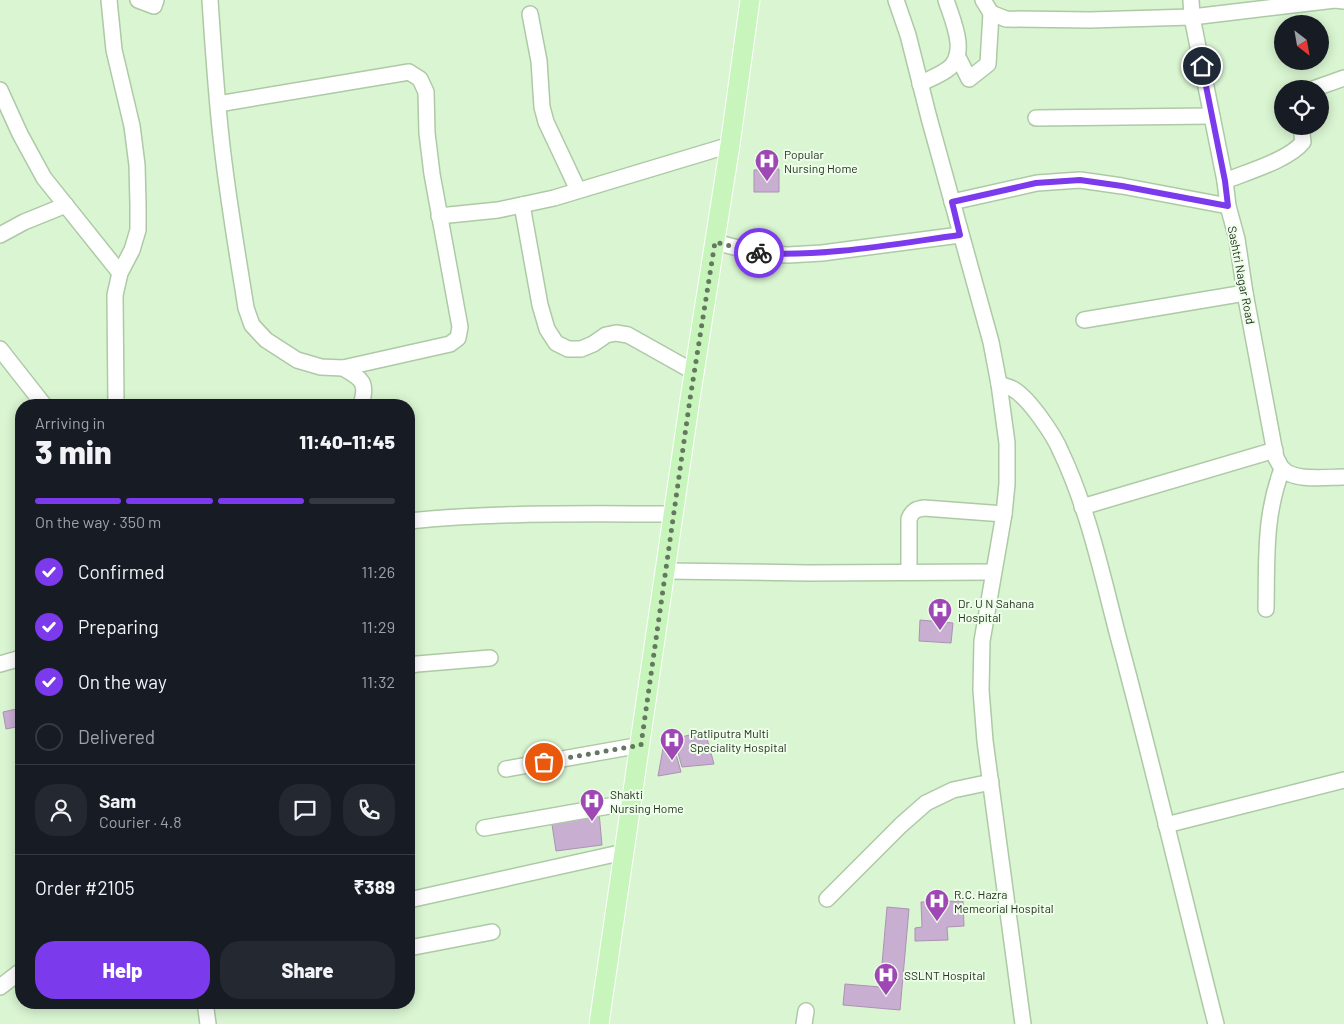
<!DOCTYPE html>
<html lang="en">
<head>
<meta charset="utf-8">
<style>
	body { margin:0; font-family:Barlow,sans-serif; background:#242831; color:#f1f3f6; height:100vh; display:flex; flex-direction:column; font-size:19px; white-space:nowrap }
	* { box-sizing:border-box; margin:0 }
	p { font-size:16px; color:#9ea1a6 }
	.icon { flex:none; width:28px; height:28px; fill:none; stroke:currentColor; stroke-width:2; stroke-linecap:round; stroke-linejoin:round }
	.map { position:relative; flex:1; overflow:hidden }
	.sheet { position:absolute; left:15px; top:399px; width:400px; height:610px; display:flex; flex-direction:column; background:#171b24; border-radius:20px; box-shadow:0 2px 12px #0003 }
	.sheet>* { flex:none }
	.needle { width:32px; rotate:149deg }
	.buttons { position:absolute; left:1274px; top:15px; display:grid; gap:10px }
	.buttons a { display:grid; place-items:center; width:55px; height:55px; border-radius:50%; background:#171b24; box-shadow:0 2px 12px #0003; font-size:25px }
	.pin { position:absolute; display:grid; place-items:center; width:42px; height:42px; color:#fff; margin:-21px; border:2px solid #fff; border-radius:50%; box-shadow:0 1px 5px #0007 }
	.courier { position:absolute; display:grid; place-items:center; width:50px; height:50px; margin:-25px; border:4px solid #7c3aed; border-radius:50%; background:#fff; color:#222; box-shadow:0 1px 6px #0007 }
	.headline em { font-style:normal; font-weight:800 }
	.headline div { display:flex; flex-direction:column-reverse }
	.headline { display:flex; align-items:center; justify-content:space-between; height:85px; padding:0 20px }
	h1 { font-size:32px; font-weight:800; line-height:38px }
	.bar { display:grid; grid-template-columns:repeat(4,1fr); gap:8px 5px; align-content:center; height:60px; padding:0 20px }
	.bar i { height:6px; border-radius:4px; background:#363941 }
	.bar .active { background:#7c3aed }
	.bar p { grid-column:span 4 }
	.line { display:flex; align-items:center; gap:12px; padding:0 20px; border-top:1px solid #363941 }
	.line div { flex:1 }
	.round { display:grid; place-items:center; flex:none; width:52px; height:52px; border-radius:20px; background:#242831 }
	ol { padding:0 20px; list-style:none }
	li { display:flex; align-items:center; gap:15px; height:55px }
	li p { margin-inline-start:auto }
	li .icon { padding:5px; border-radius:50%; background:#7c3aed; color:#fff; stroke-width:4 }
	li:last-child { color:#9ea1a6 }
	li i { width:28px; height:28px; border:2px solid #363941; border-radius:50% }
	.button { display:flex; gap:10px; margin-top:auto; padding:10px 20px }
	.button a { flex:1; height:58px; border-radius:20px; background:#7c3aed; color:#fff; font-size:20px; font-weight:800; line-height:58px; text-align:center }
	.button a+a { background:#242831; color:#f1f3f6 }
	.map>svg:first-child { display:block }
	.building { fill:#c8aed0; stroke:#ac92b2 }
	.lines { fill:none; stroke-linecap:round; stroke-linejoin:round }
	.minor-casing { stroke:#aec9a6; stroke-width:18 }
	.major-casing { stroke:#fff; stroke-width:21 }
	.minor { stroke:#fff; stroke-width:15 }
	.major { stroke:#c7f5bb; stroke-width:19 }
	.done { stroke:#657661; stroke-width:5; stroke-dasharray:0 9 }
	.route { stroke:#7c3aed; stroke-width:6 }
	.labels { text-anchor:middle; dominant-baseline:central; stroke-width:4; stroke-linejoin:round; paint-order:stroke }
	.poi-label { font-size:12px; fill:#273124; stroke:#edfee9; text-anchor:start }
	.street-label { font-size:12px; fill:#273124; stroke:#edfee9 }
</style>
</head>
<body>
<div class="map">
<svg width="1344" height="1024" viewBox="0 0 1344 1024">
	<rect width="100%" height="100%" fill="#d9f5d1"/>
	<g class="building">
		<polygon points="779,169 779,192 754,192 754,170"/>
		<polygon points="920,620 953,623 951,643 919,641"/>
		<polygon points="21,708 21,726 6,729 3,712"/>
		<polygon points="705,731 714,764 682,767 674,739"/>
		<polygon points="664,743 673,743 681,772 658,776"/>
		<polygon points="599,812 602,845 556,851 551,818"/>
		<polygon points="963,901 964,926 947,927 948,940 915,941 915,928 922,927 921,902"/>
		<polygon points="887,907 909,909 900,1010 843,1005 845,984 880,987"/>
	</g>
	<g class="lines">
		<defs>
			<g id="minor">
				<polyline points="109,0 114,50 132,126 137,165 138,204 138,230 132,250 120,273 115,295 116,405"/>
				<polyline points="138,0 154,6 156,0"/>
				<path d="M210 0C213 46 216 92 221 137 227 194 237 251 246 308L252 325 266 340 297 360 321 367 343 368 450 344 458 338 460 327 432 174 427 133 426 92 420 79 409 72 218 104"/>
				<polyline points="896,0 908,35 929,118 991,342 999,384 1007,443 1007,484 1004,514 982,641 981,690 985,741 1023,1024"/>
				<polyline points="983,0 991,13 1006,19 1090,20 1192,17 1335,0 1344,1"/>
				<path d="M1191 0 1192 17 1225 181 1228 206 1237 239 1245 293 1276 458C1278 461 1280 466 1282 468 1293 482 1328 477 1344 477"/>
				<polyline points="530,14 539,61 542,107 546,122 578,190"/>
				<polyline points="957,55 969,79 988,64 991,13"/>
				<path d="M920 84C929 79 940 75 948 69 969 54 952 19 946 0"/>
				<polyline points="1313,89 1344,78"/>
				<polyline points="0,90 20,134 44,178 120,273"/>
				<polyline points="1036,118 1212,116"/>
				<path d="M1225 181C1247 172 1289 160 1303 142L1301 126"/>
				<polyline points="952,202 1037,183 1080,180 1122,186 1228,206"/>
				<polyline points="522,205 540,305 547,329 556,343 568,349 581,349 593,344 606,335 616,333 628,335 694,372"/>
				<polyline points="439,216 498,210 554,198 730,145"/>
				<polyline points="0,235 24,222 66,205"/>
				<polyline points="715,242 757,253 788,255 822,253 960,235"/>
				<polyline points="1084,320 1245,293"/>
				<polyline points="0,349 44,405"/>
				<path d="M343 368C362 379 368 382 361 405"/>
				<path d="M999 384C1004 386 1009 387 1013 389 1029 398 1054 435 1061 452 1088 509 1102 574 1118 636 1153 765 1183 895 1216 1024"/>
				<polyline points="1082,507 1275,450"/>
				<path d="M409 521C497 512 585 514 674 514"/>
				<polyline points="666,571 809,573 993,572"/>
				<path d="M909 572V519C912 511 916 509 924 508L1004 514"/>
				<path d="M1266 609C1267 559 1264 517 1282 469"/>
				<polyline points="0,664 21,658"/>
				<polyline points="409,666 417,664 490,658"/>
				<polyline points="506,769 641,745"/>
				<polyline points="1166,825 1344,780"/>
				<polyline points="484,828 632,802"/>
				<polyline points="827,899 901,825 926,803 953,790 991,782"/>
				<polyline points="409,900 624,852"/>
				<polyline points="409,948 492,932"/>
				<polyline points="0,987 21,971"/>
				<polyline points="205,1002 208,1024"/>
				<polyline points="804,1024 806,1011"/>
			</g>
			<polyline id="major" points="599,1024 690,399 730,145 750,0"/>
		</defs>
		<use href="#minor" class="minor-casing"/>
		<use href="#major" class="major-casing"/>
		<use href="#minor" class="minor"/>
		<use href="#major" class="major"/>
	</g>
	<g class="lines">
		<polyline class="done" points="544,762 641,745 690,399 715,242 759,253"/>
		<path class="route" d="M759 253C826 257 894 244 960 235L952 202 1036 183 1080 180 1122 186 1228 206 1225 181 1202 66"/>
	</g>
	<defs>
		<symbol id="hospital-pin" viewBox="-11 -11 22 30"><path d="M0 17L-7.5 6A9.5 9.5 0 1 1 7.5 6Z" fill="#9f48b5" stroke="#edfee9"/><path d="M-5-5h3v3.5h4V-5h3V5h-3V1.5h-4V5h-3Z" fill="#fff"/></symbol>
	</defs>
	<g fill-rule="evenodd">
		<use href="#hospital-pin" x="753" y="147" width="28" height="38"/>
		<use href="#hospital-pin" x="926" y="596" width="28" height="38"/>
		<use href="#hospital-pin" x="658" y="726" width="28" height="38"/>
		<use href="#hospital-pin" x="578" y="787" width="28" height="38"/>
		<use href="#hospital-pin" x="923" y="887" width="28" height="38"/>
		<use href="#hospital-pin" x="872" y="961" width="28" height="38"/>
	</g>
	<g class="labels">
		<g class="poi-label">
			<text x="784" y="154">Popular<tspan x="784" dy="14">Nursing Home</tspan></text>
			<text x="958" y="603">Dr. U N Sahana<tspan x="958" dy="14">Hospital</tspan></text>
			<text x="690" y="733">Patliputra Multi<tspan x="690" dy="14">Speciality Hospital</tspan></text>
			<text x="610" y="794">Shakti<tspan x="610" dy="14">Nursing Home</tspan></text>
			<text x="954" y="894">R.C. Hazra<tspan x="954" dy="14">Memeorial Hospital</tspan></text>
			<text x="904" y="975">SSLNT Hospital</text>
		</g>
		<g class="street-label">
			<text transform="translate(1242 275) rotate(79)">Sashtri Nagar Road</text>
		</g>
	</g>
</svg>
<div class="buttons">
<a><svg class="needle" viewBox="-14 -14 28 28"><path d="M0-13l5 13h-10z" fill="#e53935"/><path d="M0 13l5-13h-10z" fill="#9ea1a6"/></svg></a>
<a><svg class="icon" aria-label="locate" viewBox="0 0 24 24"><circle cx="12" cy="12" r="6"/><path d="M12 2v4M12 18v4M2 12h4M18 12h4"/></svg></a>
</div>
<div class="pin" style="left:544px;top:762px;background:#ea580c"><svg class="icon" aria-label="bag" viewBox="0 0 24 24"><path d="M5 8h14l-1 12H6zM9 8a3 3 0 0 1 6 0"/></svg></div>
<div class="pin" style="left:1202px;top:66px;background:#1f2937"><svg class="icon" aria-label="home" viewBox="0 0 24 24"><path d="M3 11l9-7 9 7M6 9v11h12V9"/></svg></div>
<div class="courier" style="left:759px;top:253px"><svg class="icon" aria-label="bike" viewBox="0 0 24 24"><circle cx="6" cy="16" r="4"/><circle cx="18" cy="16" r="4"/><path d="M6 16l4-8h5l3 8M10 8l3 8H6M13 5h3"/></svg></div>
<section class="sheet">
<div class="headline"><div><h1>3 min</h1><p>Arriving in</p></div><em>11:40–11:45</em></div>
<div class="bar"><i class="active"></i><i class="active"></i><i class="active"></i><i></i><p>On the way · 350 m</p></div>
<ol>
<li><svg class="icon" aria-label="check" viewBox="0 0 24 24"><path d="M5 12l5 5 9-10"/></svg>Confirmed<p>11:26</p></li>
<li><svg class="icon" aria-label="check" viewBox="0 0 24 24"><path d="M5 12l5 5 9-10"/></svg>Preparing<p>11:29</p></li>
<li><svg class="icon" aria-label="check" viewBox="0 0 24 24"><path d="M5 12l5 5 9-10"/></svg>On the way<p>11:32</p></li>
<li><i></i>Delivered</li>
</ol>
<div class="line" style="height:90px"><a class="round"><svg class="icon" aria-label="person" viewBox="0 0 24 24"><circle cx="12" cy="8" r="4"/><path d="M4 21q1-7 8-7t8 7"/></svg></a><div><b>Sam</b><p>Courier · 4.8</p></div><a class="round"><svg class="icon" aria-label="chat" viewBox="0 0 24 24"><path d="M4 5h16v11H9l-5 4z"/></svg></a><a class="round"><svg class="icon" aria-label="phone" viewBox="0 0 24 24"><path d="M5 4h4l2 5-3 2q2 4 5 5l2-3 5 2v4C11 20 4 13 5 4z"/></svg></a></div>
<div class="line" style="height:65px"><div>Order #2105</div><b>₹389</b></div>
<div class="button"><a>Help</a><a>Share</a></div>
</section>
</div>
</body>
</html>
